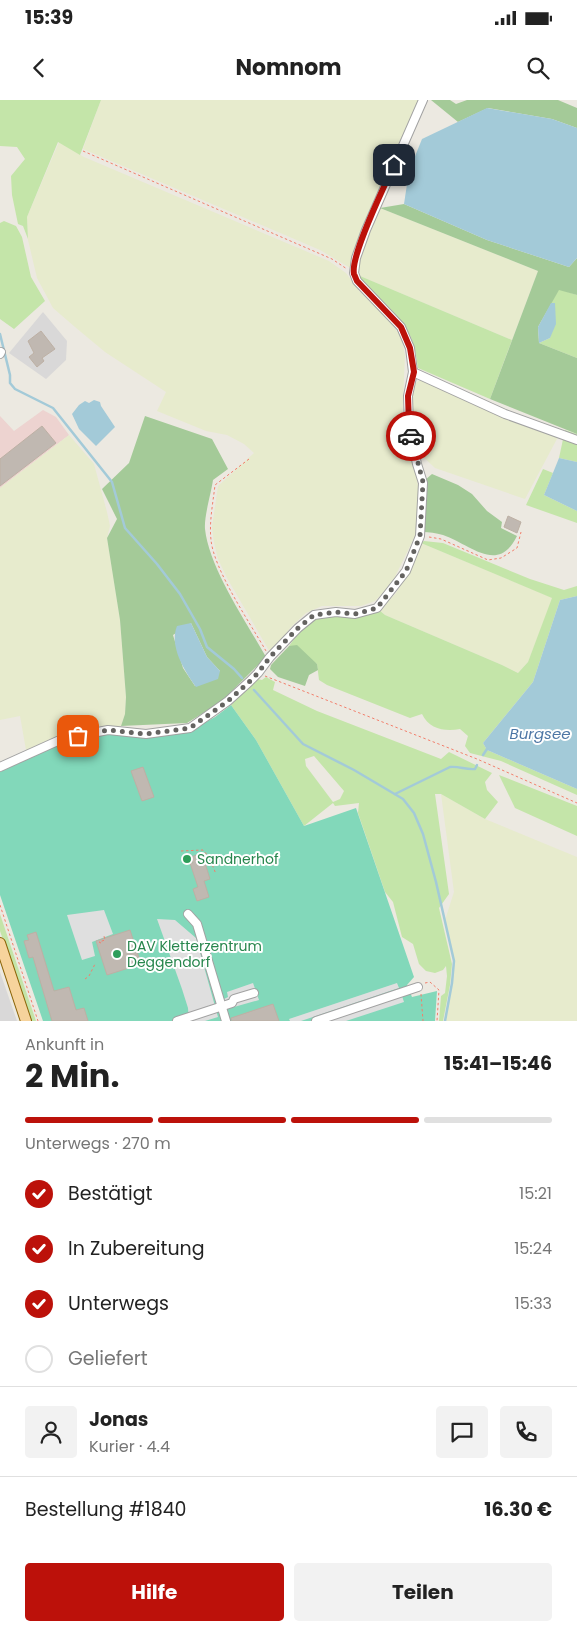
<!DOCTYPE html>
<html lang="de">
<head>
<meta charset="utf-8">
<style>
	body { margin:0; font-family:Poppins,sans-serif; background:#f2f2f2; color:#222; height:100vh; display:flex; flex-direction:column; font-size:19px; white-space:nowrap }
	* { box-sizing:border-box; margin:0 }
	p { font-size:16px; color:#767676 }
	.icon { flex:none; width:28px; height:28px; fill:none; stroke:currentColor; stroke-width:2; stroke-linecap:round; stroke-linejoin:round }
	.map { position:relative; height:921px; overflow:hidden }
	.sheet { display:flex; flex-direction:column; background:#fff; flex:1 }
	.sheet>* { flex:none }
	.pin { position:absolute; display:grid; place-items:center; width:42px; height:42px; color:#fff; margin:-21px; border-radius:10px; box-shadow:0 2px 8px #0006 }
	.courier { position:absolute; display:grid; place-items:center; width:50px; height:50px; margin:-25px; border:4px solid #bc110a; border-radius:50%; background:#fff; color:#222; box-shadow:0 1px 6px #0007 }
	.headline em { font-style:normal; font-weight:700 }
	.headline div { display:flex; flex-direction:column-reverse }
	.headline { display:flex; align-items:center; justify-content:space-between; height:85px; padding:0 25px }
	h1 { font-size:32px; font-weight:700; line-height:38px }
	.bar { display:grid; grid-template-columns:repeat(4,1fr); gap:8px 5px; align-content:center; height:60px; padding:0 25px }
	.bar i { height:6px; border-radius:4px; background:#e0e0e0 }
	.bar .selected { background:#bc110a }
	.bar p { grid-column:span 4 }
	.line { display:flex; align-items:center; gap:12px; padding:0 25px; border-top:1px solid #e0e0e0 }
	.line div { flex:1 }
	.round { display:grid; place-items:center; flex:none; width:52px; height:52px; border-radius:5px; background:#f2f2f2 }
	ol { padding:0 25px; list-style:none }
	li { display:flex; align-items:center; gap:15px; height:55px }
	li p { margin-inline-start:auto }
	li .icon { padding:5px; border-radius:50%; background:#bc110a; color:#fff; stroke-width:4 }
	li:last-child { color:#767676 }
	li i { width:28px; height:28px; border:2px solid #e0e0e0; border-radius:50% }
	.button { display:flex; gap:10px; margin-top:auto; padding:10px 25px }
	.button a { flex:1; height:58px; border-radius:5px; background:#bc110a; color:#fff; font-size:20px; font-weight:700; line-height:58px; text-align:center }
	.button a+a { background:#f2f2f2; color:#222 }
	.status { display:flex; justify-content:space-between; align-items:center; height:35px; padding:0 25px; background:#fff; direction:ltr }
	.status svg { height:14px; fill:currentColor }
	header { display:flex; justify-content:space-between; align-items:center; height:65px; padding:0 25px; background:#fff; font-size:22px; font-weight:700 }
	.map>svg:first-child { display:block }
	.residential { fill:#d9d8d8 }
	.commercial { fill:#edd3d0 }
	.farmland { fill:#e7ebcd }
	.grass { fill:#c4e5a9; fill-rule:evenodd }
	.forest { fill:#a4ca98; fill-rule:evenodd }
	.pitch { fill:#82d8ba }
	.parking { fill:#dfdfdf }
	.water { fill:#a3cad8 }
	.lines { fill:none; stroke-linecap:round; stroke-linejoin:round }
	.stream { stroke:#a3cad8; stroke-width:2.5 }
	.building { fill:#c0b8b1; stroke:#bdb0a4 }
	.minor-casing { stroke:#a2a2a2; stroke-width:10 }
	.major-casing { stroke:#8b6407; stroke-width:12 }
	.path { stroke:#f27f6c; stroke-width:1; stroke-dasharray:2.5 2.5; stroke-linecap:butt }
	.minor { stroke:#fff; stroke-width:8 }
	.major { stroke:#f6d39c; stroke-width:10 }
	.done { stroke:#646360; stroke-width:5; stroke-dasharray:0 9 }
	.route { stroke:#bc110a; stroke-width:6 }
	.leisure-dot { fill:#2e9e5b; stroke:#fff; stroke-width:2 }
	.labels { text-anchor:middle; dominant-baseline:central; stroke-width:4; stroke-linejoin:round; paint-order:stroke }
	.leisure-label { font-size:14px; fill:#27864d; stroke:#fff; text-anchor:start }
	.water-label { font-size:15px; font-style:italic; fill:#4d76a5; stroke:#fff }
</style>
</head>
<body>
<div class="status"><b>15:39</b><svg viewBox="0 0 49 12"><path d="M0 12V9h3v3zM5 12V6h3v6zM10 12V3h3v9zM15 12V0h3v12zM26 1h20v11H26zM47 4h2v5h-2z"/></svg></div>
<header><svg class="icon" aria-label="back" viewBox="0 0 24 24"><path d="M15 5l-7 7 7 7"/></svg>Nomnom<svg class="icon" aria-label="search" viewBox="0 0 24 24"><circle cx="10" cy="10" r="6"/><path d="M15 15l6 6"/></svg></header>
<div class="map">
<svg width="577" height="921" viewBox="0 0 577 921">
	<rect width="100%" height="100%" fill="#ece9e1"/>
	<g class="residential">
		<polygon points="43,212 67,241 66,260 46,279 9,253"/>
		<polygon points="0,872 17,921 0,921"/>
	</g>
	<polygon class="commercial" points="43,310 56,317 69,335 0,388 0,316 14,331"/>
	<g class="farmland">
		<polygon points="101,0 421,0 352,169 320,150 83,49"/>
		<polygon points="59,42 84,57 329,161 346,173 360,192 390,221 401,237 405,255 402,324 407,351 415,369 420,396 419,420 415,436 391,485 375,501 361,506 322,506 306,513 291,527 271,554 227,478 218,459 214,443 212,427 218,386 254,353 244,344 227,335 206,331 157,311 166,292 105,252 75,227 53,208 37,178 28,140 27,117"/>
		<polygon points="380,108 538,171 512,240 360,176 358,163"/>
		<polygon points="420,280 558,337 525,399 435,368 420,354 413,324 413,285"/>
		<polygon points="69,335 94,364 107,412 110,426 107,438 120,520 126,597 125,614 121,626 91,626 64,633 26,650 20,616 0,620 0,388"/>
		<polygon points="421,443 553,498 528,562 518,573 502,565 385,515 379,510 396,493 410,470"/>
		<polygon points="441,694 485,719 577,757 577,921 445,921 452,883 454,861 445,820 454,792"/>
	</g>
	<g class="grass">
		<polygon points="0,0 101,0 80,55 58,42 27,117 28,139 23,126 18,124 12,95 11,76 25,59 17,47 0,46"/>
		<polygon points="4,121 16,126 22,137 31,177 45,201 14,229 0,219 0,123"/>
		<path d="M360 176 512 240 490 299 418 268C416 254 414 239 405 227 393 209 375 194 359 179Z"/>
		<polygon points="559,189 577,195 577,258 539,243 550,238 555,204 551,203"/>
		<polygon points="565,330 577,334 577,362 559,358"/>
		<polygon points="543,369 553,373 544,395 577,411 577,423 526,405"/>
		<path d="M424 441 443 443 530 479 564 490 577 486V496L560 500 533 582 483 643 487 650 577 689V695L501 661 470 653 465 646 468 636 460 629C445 632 429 629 422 614L410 618 327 585 319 580 317 564 289 546C296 537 305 521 317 517 329 513 340 517 352 517 361 517 371 513 379 510L385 515 502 565 518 573 528 562 552 498 421 443Z"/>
		<path d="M266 577 275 582 273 590 317 611 441 659 449 652 492 673 485 682 487 690 498 702 485 719 441 694H435L449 794 439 808 452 864 450 885 443 921H439L441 896 445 893 447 876 446 866 443 870 435 873 426 871 419 864 413 844 402 837 393 802 385 792 358 713 359 703 335 706 333 703 304 726 256 640 231 605 257 579 262 580ZM314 656 344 691 340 699 333 702 306 666 305 659Z"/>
		<polygon points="499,675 577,706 577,736 515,708"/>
		<polygon points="0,814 36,921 31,921 0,831"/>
	</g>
	<g class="forest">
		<polygon points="431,0 450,0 456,4 467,0 558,0 577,8 577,28 552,19 488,8 458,22"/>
		<polygon points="404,104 487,140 569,167 577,158 577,195 559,190 538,227 539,243 577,258 577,334 490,299 538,171 380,108"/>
		<path d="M145 316 212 339 228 369 213 380C211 394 204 416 205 429 209 468 247 523 266 557L221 602 187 623 121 626 125 614 126 597 120 520 107 438 117 419 102 389 129 363ZM191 523 207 557 220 571 195 586 183 568 173 535Z"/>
		<path d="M432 374 458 385 472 394 487 411 502 422 501 428 517 436C498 475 470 444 443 435 436 433 429 432 423 432L425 380Z"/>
		<polygon points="297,545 317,564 318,570 309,575 305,586 278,577 270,569 271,565 289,546"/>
	</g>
	<polygon class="pitch" points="231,605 256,640 304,726 356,708 414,877 407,885 412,897 437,891 435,921 43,921 0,795 0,672 63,642 107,634 146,637 190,631 215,617"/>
	<g class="parking">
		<polygon points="104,810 113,834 92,842 95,856 82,860 67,815"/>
		<polygon points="157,819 175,820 196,838 218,917 205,921 189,921 188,908 182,889"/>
		<polygon points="253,883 259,900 227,909 224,899 228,897 227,892"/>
		<polygon points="397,883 399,888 301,921 290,921 289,919"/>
		<polygon points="402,896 404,902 346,921 327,921"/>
	</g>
	<g class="water">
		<polygon points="487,8 552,19 577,28 577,158 569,167 487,140 404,104 409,71 422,39"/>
		<polygon points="551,203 555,203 556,224 550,238 539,243 538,227"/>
		<polygon points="94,300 100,302 101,306 115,327 96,346 79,329 72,314 79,305 85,301 89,303"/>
		<polygon points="559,358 577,362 577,411 544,395"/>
		<polygon points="577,496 577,689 487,650 483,643 533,582 560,500"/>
		<path d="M191 523 207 557 220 571 218 579 196 587C184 570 169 546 177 526Z"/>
	</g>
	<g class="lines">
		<g class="stream">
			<polyline points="0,234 10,275 10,283 15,289 53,308 112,382 125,428 157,464 180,494 200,529 207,547 234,569 242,578"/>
			<polyline points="254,590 303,644 354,670 403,699 414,713 423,734 436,782 454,861 452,883 445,921"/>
			<polyline points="483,655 487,649"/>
			<path d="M395 694 450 667C459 666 466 670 475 669L477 665"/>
		</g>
	</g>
	<g class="building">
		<polygon points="41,231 55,249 42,258 44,261 37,267 29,257 34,253 28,241"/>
		<polygon points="42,326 56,343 0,386 0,359"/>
		<polygon points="508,416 521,422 517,433 504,427"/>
		<polygon points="143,667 154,697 142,701 131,671"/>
		<polygon points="202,753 210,779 204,781 209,797 197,801 193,789 198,787 190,763 193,763 191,757"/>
		<polygon points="130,830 141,864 107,875 96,841"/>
		<polygon points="36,832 54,891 69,887 76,910 84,908 88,921 52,921 33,857 29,858 24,841 29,840 27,835"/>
		<polygon points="273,904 279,921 232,921 231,918"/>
	</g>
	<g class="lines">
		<defs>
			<g id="minor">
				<polyline points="0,254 1,252"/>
				<polyline points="413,272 505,314 577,340"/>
				<polyline points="0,667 62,639 108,630 146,634 190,628 228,601 249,582 258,573 270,557 298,528 314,515 336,512 355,514 377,508 406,471 420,436 423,383 417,364 409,326 408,296 413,272 410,248 401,227 357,181 354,173 356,158 366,130 423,0"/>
				<polyline points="188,814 197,824 226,921"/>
				<polyline points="177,921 232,903 234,899 254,893"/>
				<polyline points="316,921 418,887"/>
			</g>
			<polyline id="major" points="0,843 26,921"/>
		</defs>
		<use href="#minor" class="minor-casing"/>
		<use href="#major" class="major-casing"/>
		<g class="path">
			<polyline points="83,51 332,159 347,169"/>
			<path d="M249 359 215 385C213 403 209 422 211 440 214 470 250 523 266 551"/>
			<polyline points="429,437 441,439 488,460 501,458 517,448 521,432"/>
			<polyline points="265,576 477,659 577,703"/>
			<polyline points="181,751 203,750 209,757 216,774"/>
			<polyline points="0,805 38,921"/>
			<polyline points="101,843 99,842 105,840 104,836"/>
			<polyline points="137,844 150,840"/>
			<polyline points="85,879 89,876 95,864"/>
			<polyline points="425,883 430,882 439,890 437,921"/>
			<polyline points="421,894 423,921"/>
		</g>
		<use href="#minor" class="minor"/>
		<use href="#major" class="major"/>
	</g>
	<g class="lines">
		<polyline class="done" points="78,636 108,630 146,634 190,628 228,601 249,582 258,573 270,557 298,528 314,515 336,512 355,514 377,508 406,471 420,436 423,382 411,336"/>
		<path class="route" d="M394 65C385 85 350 156 354 174 355 176 356 179 357 181L401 227 410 248 414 272 408 296 409 326 411 336"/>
	</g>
	<g class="leisure-dot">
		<circle cx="187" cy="759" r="5"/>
		<circle cx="117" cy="854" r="5"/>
	</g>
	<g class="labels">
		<g class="leisure-label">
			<text x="197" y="759">Sandnerhof</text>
			<text x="127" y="846">DAV Kletterzentrum<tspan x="127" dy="16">Deggendorf</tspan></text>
		</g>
		<g class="water-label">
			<text x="540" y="633">Burgsee</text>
		</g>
	</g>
</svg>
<div class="pin" style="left:78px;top:636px;background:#ea580c"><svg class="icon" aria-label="bag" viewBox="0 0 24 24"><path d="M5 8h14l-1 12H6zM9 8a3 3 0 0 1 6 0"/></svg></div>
<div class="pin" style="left:394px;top:65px;background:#1f2937"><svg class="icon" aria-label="home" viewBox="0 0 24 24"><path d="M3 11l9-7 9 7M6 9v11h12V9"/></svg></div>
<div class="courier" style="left:411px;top:336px"><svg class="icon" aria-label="car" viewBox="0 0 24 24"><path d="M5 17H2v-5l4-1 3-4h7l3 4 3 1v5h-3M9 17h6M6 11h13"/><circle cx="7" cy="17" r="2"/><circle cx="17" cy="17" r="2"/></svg></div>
</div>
<section class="sheet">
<div class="headline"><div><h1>2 Min.</h1><p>Ankunft in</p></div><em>15:41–15:46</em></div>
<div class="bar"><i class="selected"></i><i class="selected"></i><i class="selected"></i><i></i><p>Unterwegs · 270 m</p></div>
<ol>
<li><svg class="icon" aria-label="check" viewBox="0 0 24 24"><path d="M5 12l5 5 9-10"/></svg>Bestätigt<p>15:21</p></li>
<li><svg class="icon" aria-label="check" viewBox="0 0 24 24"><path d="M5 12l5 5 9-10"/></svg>In Zubereitung<p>15:24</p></li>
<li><svg class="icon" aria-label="check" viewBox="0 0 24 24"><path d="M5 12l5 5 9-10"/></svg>Unterwegs<p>15:33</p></li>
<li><i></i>Geliefert</li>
</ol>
<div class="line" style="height:90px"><a class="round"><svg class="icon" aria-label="person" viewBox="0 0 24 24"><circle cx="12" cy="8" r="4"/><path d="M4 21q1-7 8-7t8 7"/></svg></a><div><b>Jonas</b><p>Kurier · 4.4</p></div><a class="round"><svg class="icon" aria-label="chat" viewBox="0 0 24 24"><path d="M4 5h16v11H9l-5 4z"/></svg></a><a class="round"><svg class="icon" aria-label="phone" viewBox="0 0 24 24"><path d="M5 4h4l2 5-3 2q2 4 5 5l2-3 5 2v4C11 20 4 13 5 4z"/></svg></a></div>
<div class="line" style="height:65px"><div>Bestellung #1840</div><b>16.30 €</b></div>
<div class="button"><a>Hilfe</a><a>Teilen</a></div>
</section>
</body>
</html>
